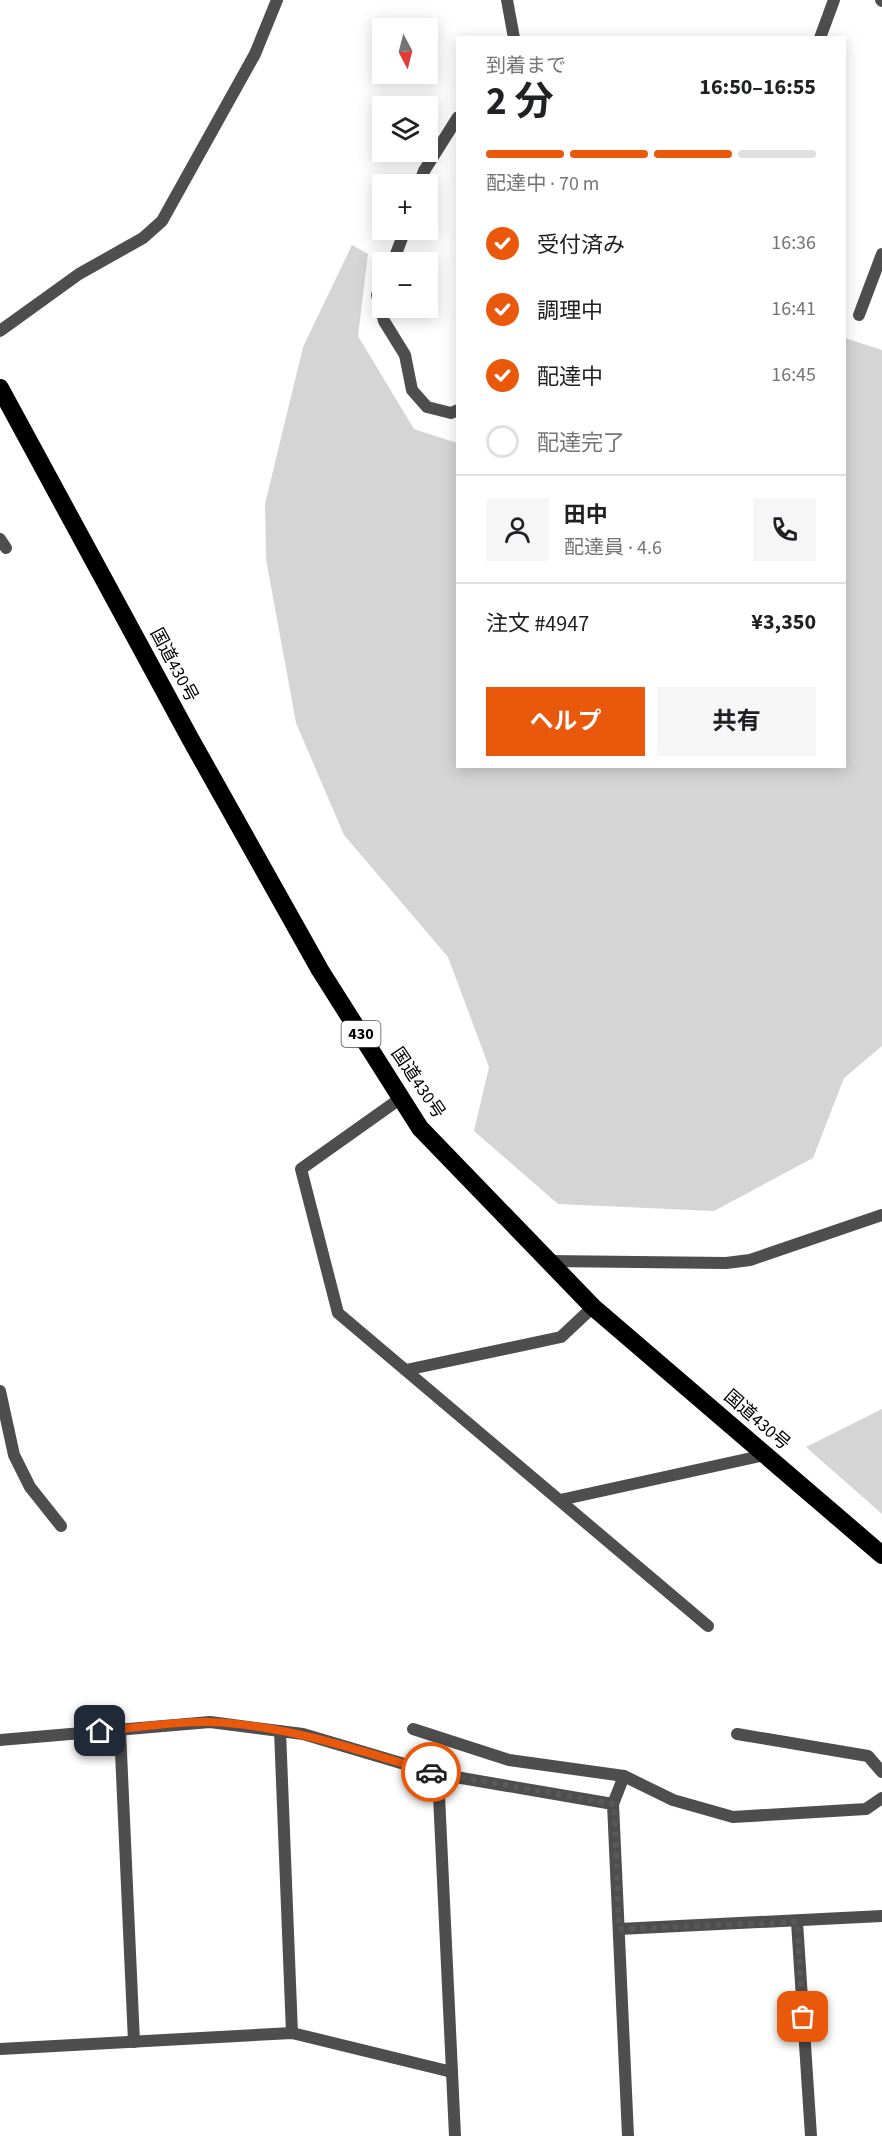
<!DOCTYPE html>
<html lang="ja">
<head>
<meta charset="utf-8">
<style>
	body { margin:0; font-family:"Source Sans 3","Noto Sans JP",sans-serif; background:#f6f6f6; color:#202124; height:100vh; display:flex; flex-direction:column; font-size:22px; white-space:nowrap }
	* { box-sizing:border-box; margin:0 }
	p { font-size:20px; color:#757577 }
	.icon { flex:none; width:33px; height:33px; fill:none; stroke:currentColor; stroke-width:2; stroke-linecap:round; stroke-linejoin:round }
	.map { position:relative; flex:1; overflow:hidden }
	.panel { position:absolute; left:456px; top:36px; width:390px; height:732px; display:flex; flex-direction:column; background:#fff; border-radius:0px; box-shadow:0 3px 15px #0003 }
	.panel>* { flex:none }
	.needle { width:39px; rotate:173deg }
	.controls { position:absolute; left:372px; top:18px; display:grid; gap:12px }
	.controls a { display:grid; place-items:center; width:66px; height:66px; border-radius:0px; background:#fff; box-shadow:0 3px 15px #0003; font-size:30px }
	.pin { position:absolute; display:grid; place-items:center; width:51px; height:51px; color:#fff; margin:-26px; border-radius:12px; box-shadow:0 3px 9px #0006 }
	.courier { position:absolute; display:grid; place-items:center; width:60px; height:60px; margin:-30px; border:4px solid #ea580c; border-radius:50%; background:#fff; color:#222; box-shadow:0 2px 8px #0007 }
	.headline em { font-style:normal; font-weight:700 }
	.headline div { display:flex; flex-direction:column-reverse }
	.headline { display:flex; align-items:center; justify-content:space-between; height:102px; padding:0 30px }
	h1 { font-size:39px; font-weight:700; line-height:45px }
	.bar { display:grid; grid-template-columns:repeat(4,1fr); gap:9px 6px; align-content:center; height:72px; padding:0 30px }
	.bar i { height:8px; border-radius:4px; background:#e0e0e0 }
	.bar .current { background:#ea580c }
	.bar p { grid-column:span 4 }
	.line { display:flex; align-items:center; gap:15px; padding:0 30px; border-top:2px solid #e0e0e0 }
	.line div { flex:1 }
	.round { display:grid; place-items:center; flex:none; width:63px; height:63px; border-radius:0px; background:#f6f6f6 }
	ol { padding:0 30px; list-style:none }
	li { display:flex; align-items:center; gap:18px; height:66px }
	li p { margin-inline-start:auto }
	li .icon { padding:6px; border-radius:50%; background:#ea580c; color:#fff; stroke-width:4 }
	li:last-child { color:#757577 }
	li i { width:33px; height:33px; border:3px solid #e0e0e0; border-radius:50% }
	.cta { display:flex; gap:12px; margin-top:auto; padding:12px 30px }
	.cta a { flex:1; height:69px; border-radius:0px; background:#ea580c; color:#fff; font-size:24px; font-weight:700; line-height:69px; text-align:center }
	.cta a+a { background:#f6f6f6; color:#202124 }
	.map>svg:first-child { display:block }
	.green { fill:#d5d5d5 }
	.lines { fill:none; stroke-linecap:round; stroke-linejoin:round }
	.street { stroke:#4e4e4e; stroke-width:12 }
	.highway { stroke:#000; stroke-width:18 }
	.done { stroke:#595959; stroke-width:6; stroke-dasharray:0 10.8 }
	.route { stroke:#ea580c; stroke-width:8 }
	.labels { text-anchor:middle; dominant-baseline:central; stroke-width:5; stroke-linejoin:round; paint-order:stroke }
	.shield { fill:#fff; stroke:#4c4c4c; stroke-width:1.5 }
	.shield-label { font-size:16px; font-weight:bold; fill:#000 }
	.street-label { font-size:18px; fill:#000; stroke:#fff }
</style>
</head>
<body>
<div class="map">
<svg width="882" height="2136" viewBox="0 0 882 2136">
	<rect width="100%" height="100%" fill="#fff"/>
	<g class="green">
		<polygon points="352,245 368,254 358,336 414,429 457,443 458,766 844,766 845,338 882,350 882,1046 844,1078 813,1158 714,1211 558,1204 474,1131 489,1067 448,957 344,835 296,723 266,559 265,504 303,347"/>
		<polygon points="882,1409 882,1514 806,1447"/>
	</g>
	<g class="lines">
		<g class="street">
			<polyline points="507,0 514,38"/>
			<polyline points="881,0 882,1"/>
			<polyline points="820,38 834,0"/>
			<polyline points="419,184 424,171 458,117"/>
			<polyline points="393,262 405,230"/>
			<polyline points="382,284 377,295 384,321 405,355 412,390 427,407 451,413 458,410"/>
			<polyline points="859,315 882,254"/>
			<polyline points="0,331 79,274 143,238 162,221 255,54 277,0"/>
			<polyline points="0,539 6,548"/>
			<polyline points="401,1098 301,1169 338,1313 708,1626"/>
			<polyline points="548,1261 726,1263 750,1260 882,1215"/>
			<polyline points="406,1370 561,1337 593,1307"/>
			<polyline points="0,1391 14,1455 30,1487 61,1526"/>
			<polyline points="560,1500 765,1455"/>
			<polyline points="413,1729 509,1760 624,1776 673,1800 733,1817 866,1809 882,1798"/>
			<polyline points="120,1730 134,2042"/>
			<polyline points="280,1731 292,2033"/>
			<polyline points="737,1734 868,1756 882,1772"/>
			<polyline points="0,1740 210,1722 303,1734 438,1774 613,1804 628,2136"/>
			<polyline points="438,1774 455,2136"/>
			<polyline points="613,1804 624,1776"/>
			<polyline points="797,1922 811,2136"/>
			<polyline points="619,1929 882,1916"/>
			<polyline points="0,2049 292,2033 452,2072"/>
		</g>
		<polyline class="highway" points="0,388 191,740 320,970 420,1128 593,1307 882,1555"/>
	</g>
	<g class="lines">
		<polyline class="done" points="431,1772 614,1804 619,1929 797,1922 803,2017"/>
		<path class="route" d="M100 1731C136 1728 174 1721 210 1722 286 1725 358 1750 431 1772"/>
	</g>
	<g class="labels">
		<rect class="shield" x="341.5" y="1021" width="39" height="26" rx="4.5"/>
		<g class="shield-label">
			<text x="361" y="1034">430</text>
		</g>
		<g class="street-label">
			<text transform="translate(174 665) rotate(62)">国道430号</text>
			<text transform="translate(418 1083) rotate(56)">国道430号</text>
			<text transform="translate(757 1420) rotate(41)">国道430号</text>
		</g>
	</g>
</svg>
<div class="controls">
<a><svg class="needle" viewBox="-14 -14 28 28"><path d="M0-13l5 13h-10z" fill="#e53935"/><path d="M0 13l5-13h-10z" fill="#757577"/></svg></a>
<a><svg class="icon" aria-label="layers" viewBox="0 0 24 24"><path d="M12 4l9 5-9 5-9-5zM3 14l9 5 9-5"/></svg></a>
<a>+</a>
<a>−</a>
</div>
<div class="pin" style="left:803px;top:2017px;background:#ea580c"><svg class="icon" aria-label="bag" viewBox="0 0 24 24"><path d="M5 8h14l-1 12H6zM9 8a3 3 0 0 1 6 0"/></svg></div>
<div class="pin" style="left:100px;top:1731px;background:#1f2937"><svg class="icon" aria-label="home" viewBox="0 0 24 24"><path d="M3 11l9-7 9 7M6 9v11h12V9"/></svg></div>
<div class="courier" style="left:431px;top:1772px"><svg class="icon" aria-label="car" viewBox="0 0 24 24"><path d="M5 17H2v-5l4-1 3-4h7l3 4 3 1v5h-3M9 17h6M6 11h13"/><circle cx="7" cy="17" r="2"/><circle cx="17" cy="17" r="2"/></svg></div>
<section class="panel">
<div class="headline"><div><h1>2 分</h1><p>到着まで</p></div><em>16:50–16:55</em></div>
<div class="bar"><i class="current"></i><i class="current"></i><i class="current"></i><i></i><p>配達中 · 70 m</p></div>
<ol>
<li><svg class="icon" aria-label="check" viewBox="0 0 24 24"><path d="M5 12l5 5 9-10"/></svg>受付済み<p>16:36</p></li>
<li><svg class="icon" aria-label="check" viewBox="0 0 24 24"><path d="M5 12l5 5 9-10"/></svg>調理中<p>16:41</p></li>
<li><svg class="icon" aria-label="check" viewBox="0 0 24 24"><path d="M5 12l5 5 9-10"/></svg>配達中<p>16:45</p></li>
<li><i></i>配達完了</li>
</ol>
<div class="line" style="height:108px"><a class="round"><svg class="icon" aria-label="person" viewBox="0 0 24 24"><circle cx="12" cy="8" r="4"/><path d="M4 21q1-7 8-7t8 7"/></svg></a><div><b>田中</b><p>配達員 · 4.6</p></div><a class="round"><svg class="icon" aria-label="phone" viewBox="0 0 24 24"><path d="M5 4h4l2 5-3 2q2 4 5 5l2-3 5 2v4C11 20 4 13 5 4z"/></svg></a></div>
<div class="line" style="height:78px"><div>注文 #4947</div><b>¥3,350</b></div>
<div class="cta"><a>ヘルプ</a><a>共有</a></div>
</section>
</div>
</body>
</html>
